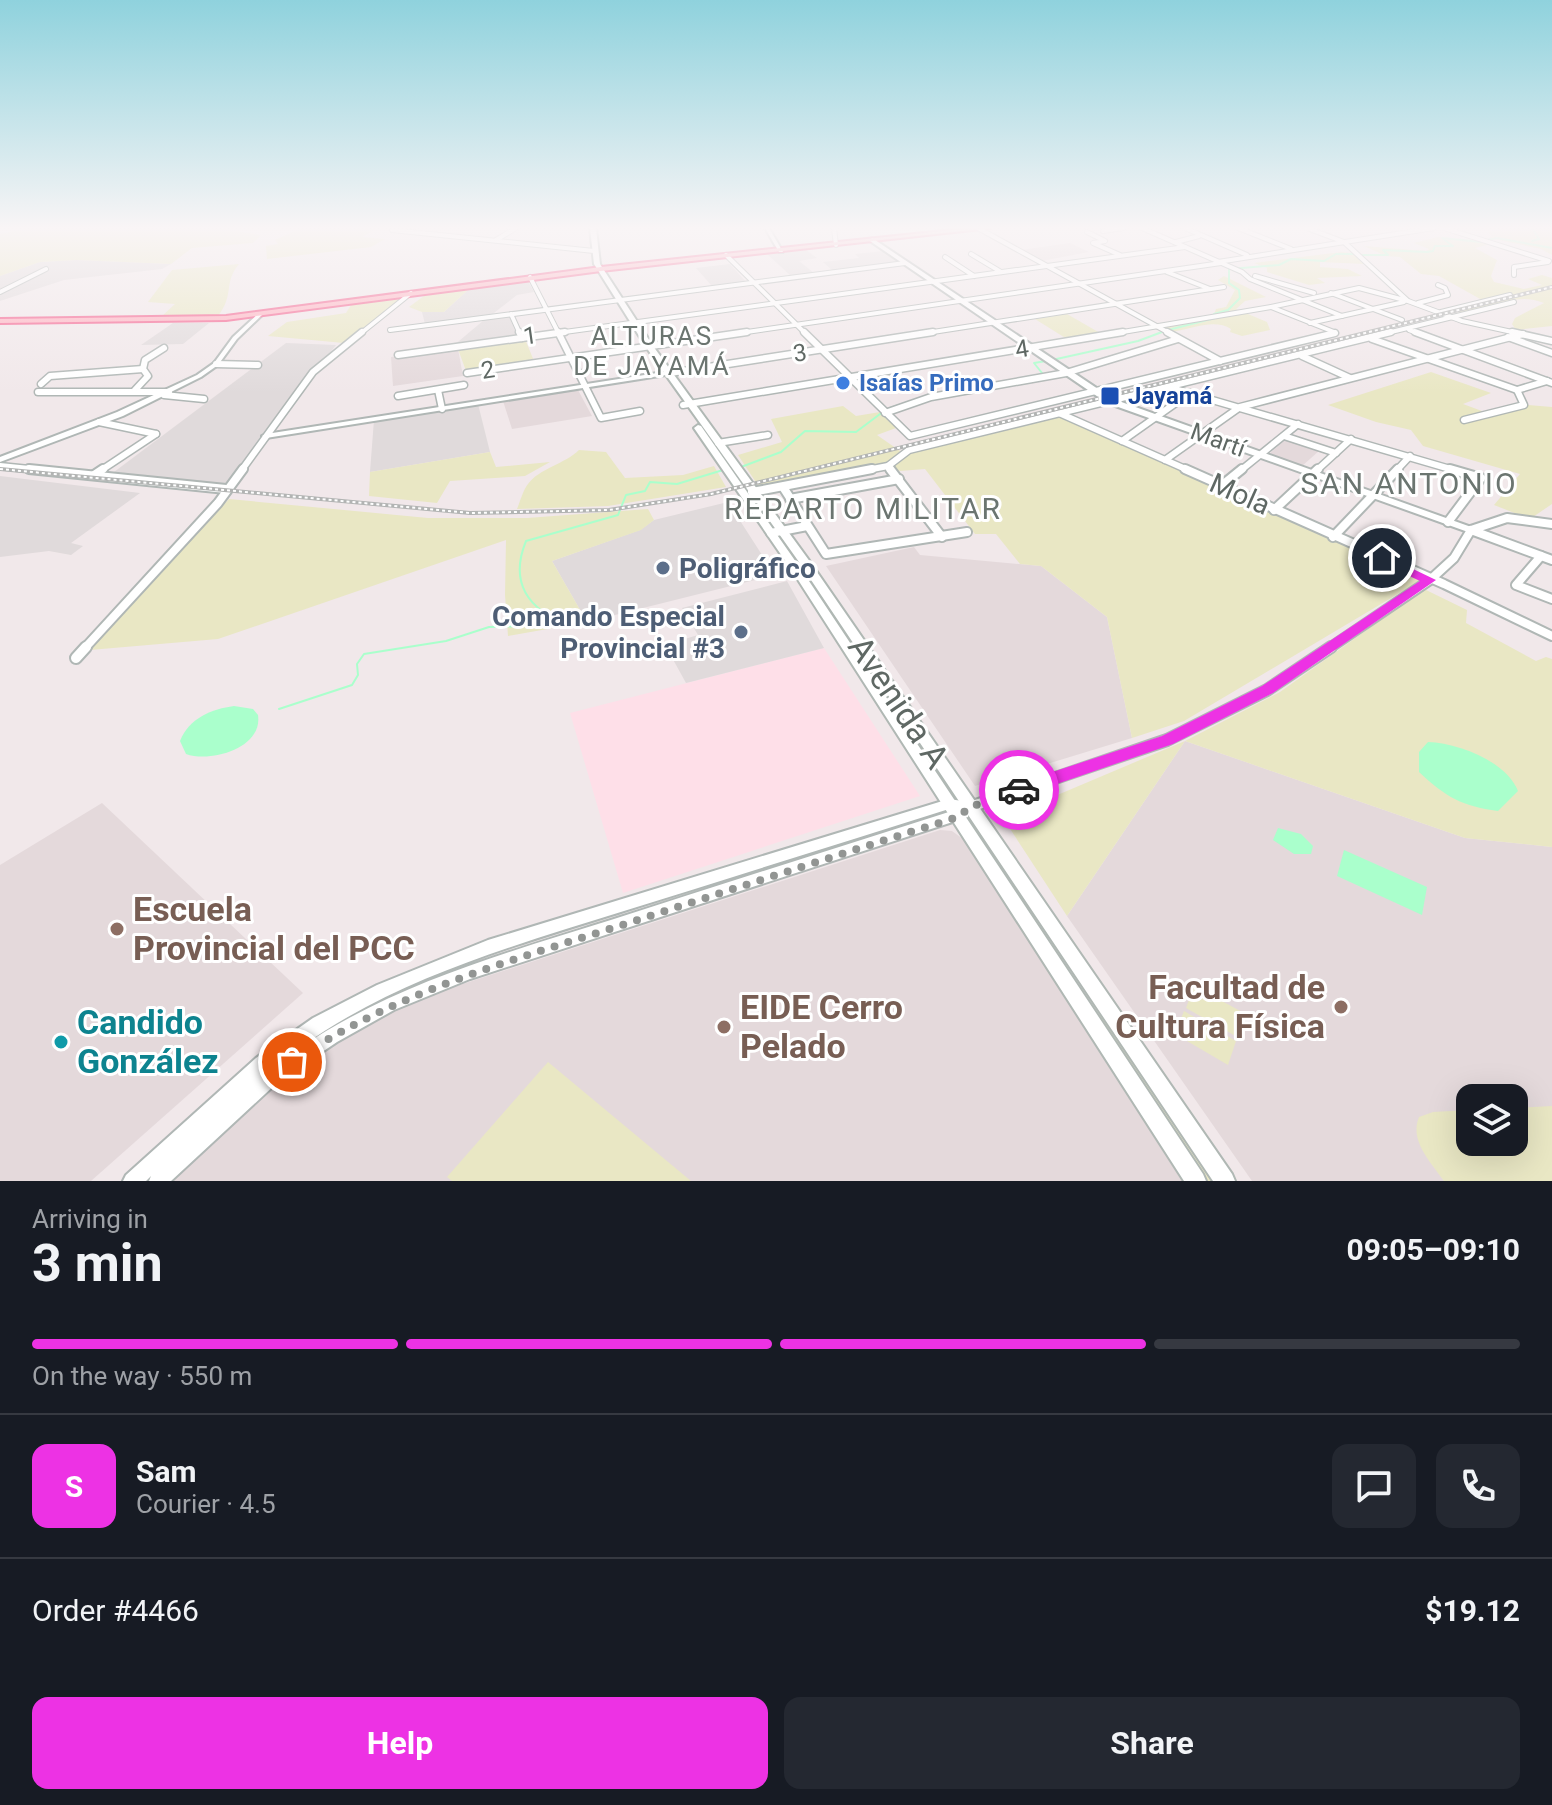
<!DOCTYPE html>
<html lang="en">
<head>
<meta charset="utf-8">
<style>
	body { margin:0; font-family:Roboto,sans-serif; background:#242831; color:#f1f3f6; height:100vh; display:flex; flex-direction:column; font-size:30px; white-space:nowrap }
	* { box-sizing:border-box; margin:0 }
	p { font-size:26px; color:#9ea1a6 }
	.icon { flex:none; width:44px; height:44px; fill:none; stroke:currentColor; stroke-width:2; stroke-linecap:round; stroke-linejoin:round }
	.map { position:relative; height:1181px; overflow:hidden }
	.sheet { display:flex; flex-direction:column; background:#171b24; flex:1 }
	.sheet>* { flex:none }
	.fabs { position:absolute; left:1456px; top:1084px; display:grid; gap:16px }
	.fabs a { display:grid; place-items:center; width:72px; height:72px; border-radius:16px; background:#171b24; box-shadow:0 8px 32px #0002; font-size:40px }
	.pin { position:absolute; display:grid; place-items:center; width:68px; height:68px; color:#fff; margin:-34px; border:4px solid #fff; border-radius:50%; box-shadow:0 2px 8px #0007 }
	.courier { position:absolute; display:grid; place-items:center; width:80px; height:80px; margin:-40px; border:6px solid #ed32e4; border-radius:50%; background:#fff; color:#222; box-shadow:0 2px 10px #0007 }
	.head em { font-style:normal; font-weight:700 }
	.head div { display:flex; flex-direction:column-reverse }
	.head { display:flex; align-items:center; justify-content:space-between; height:136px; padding:0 32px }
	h1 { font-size:52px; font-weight:700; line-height:60px }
	.bar { display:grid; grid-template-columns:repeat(4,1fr); gap:12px 8px; align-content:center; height:96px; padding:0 32px }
	.bar i { height:10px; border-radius:6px; background:#363941 }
	.bar .active { background:#ed32e4 }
	.bar p { grid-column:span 4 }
	.line { display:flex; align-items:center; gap:20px; padding:0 32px; border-top:2px solid #363941 }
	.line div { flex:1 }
	.round { display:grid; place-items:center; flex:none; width:84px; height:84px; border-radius:16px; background:#242831 }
	.action { display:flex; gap:16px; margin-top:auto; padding:16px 32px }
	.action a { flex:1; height:92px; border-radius:16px; background:#ed32e4; color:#fff; font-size:32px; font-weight:700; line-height:92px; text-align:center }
	.action a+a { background:#242831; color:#f1f3f6 }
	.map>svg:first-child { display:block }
	.commercial { fill:#fedfe8 }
	.industrial { fill:#e0dadb }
	.education { fill:#e4d9db; fill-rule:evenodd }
	.green { fill:#e9e7c4 }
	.water { fill:#afc }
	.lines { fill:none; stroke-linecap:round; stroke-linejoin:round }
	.stream { stroke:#afc; stroke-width:2 }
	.minor-far3-casing { stroke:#b0b7b5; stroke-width:6 }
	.minor-far2-casing { stroke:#b0b7b5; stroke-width:9 }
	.minor-far1-casing { stroke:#b0b7b5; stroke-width:12 }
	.minor-casing { stroke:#b0b7b5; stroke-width:14 }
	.tertiary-casing { stroke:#b0b7b5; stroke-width:4 }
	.secondary-casing { stroke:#b0b8b4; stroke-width:4 }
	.primary-casing { stroke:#f45e8c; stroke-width:4 }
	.minor-far3 { stroke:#fff; stroke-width:4 }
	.minor-far2 { stroke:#fff; stroke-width:6 }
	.minor-far1 { stroke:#fff; stroke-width:8 }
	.minor { stroke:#fff; stroke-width:10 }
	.tertiary { fill:#fff; fill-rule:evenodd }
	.secondary { fill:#fff; fill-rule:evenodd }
	.primary { fill:#ffafbe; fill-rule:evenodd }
	.rail-casing { stroke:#b2b4b3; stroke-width:4 }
	.rail { stroke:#fff; stroke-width:2; stroke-dasharray:3; stroke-linecap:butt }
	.route { fill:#ed32e4 }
	.done { stroke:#929593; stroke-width:8; stroke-dasharray:0 14.4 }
	.shop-dot { fill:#3f7fe0; stroke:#fff; stroke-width:3 }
	.transit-dot { fill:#1a4fb4; stroke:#fff; stroke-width:3 }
	.service-dot { fill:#5c6f8a; stroke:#fff; stroke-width:3 }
	.education-dot { fill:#8d6e63; stroke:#fff; stroke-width:3 }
	.culture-dot { fill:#0f9aa8; stroke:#fff; stroke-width:3 }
	.labels { text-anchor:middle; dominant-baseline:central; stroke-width:6; stroke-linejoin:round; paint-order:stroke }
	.far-street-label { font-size:24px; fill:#5f6864; stroke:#fff }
	.far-shop-label { font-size:24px; font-weight:bold; fill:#366cbe; stroke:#fff; text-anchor:start }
	.far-transit-label { font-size:24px; font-weight:bold; fill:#164399; stroke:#fff; text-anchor:start }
	.far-neighbourhood-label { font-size:26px; letter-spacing:2px; fill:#6b7570; stroke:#fff }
	.street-label { font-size:28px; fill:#5f6864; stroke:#fff }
	.service-label { font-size:28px; font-weight:bold; fill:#4e5e75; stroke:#fff; text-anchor:start }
	.neighbourhood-label { font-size:30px; letter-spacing:2px; fill:#6b7570; stroke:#fff }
	.near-street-label { font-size:34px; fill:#5f6864; stroke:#fff }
	.near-education-label { font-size:34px; font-weight:bold; fill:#785e54; stroke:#fff; text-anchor:start }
	.near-culture-label { font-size:34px; font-weight:bold; fill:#0d838f; stroke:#fff; text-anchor:start }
</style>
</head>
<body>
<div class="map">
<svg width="1552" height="1181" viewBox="0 0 1552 1181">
	<rect width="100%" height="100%" fill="#f1e8ea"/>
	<polygon class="commercial" points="824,648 920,796 623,893 570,713"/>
	<g class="industrial">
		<polygon points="806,250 817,258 799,261 814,273 791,276 767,254"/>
		<polygon points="884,251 901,262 833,271 823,262 859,258 855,254"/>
		<polygon points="76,260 171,264 162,269 64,280 0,301 0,276 40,262"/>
		<polygon points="730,264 746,282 712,286 696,268"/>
		<polygon points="528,281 534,292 517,295 490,316 425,324 422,312 444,312 469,289"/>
		<polygon points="509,316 517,336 453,346 484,320"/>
		<polygon points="173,323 209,323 183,344 141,345"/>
		<polygon points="286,343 336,345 229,484 114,472"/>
		<polygon points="478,404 490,452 370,472 374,420"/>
		<polygon points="0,476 140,493 71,543 83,546 71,555 49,551 0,557"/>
		<polygon points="728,502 775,575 587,622 552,561 640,530 654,520"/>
		<polygon points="787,581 824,648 686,683 665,645 698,635 682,608"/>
	</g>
	<g class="education">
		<polygon points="1070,243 1089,252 1042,261 1021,250"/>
		<polygon points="458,349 463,376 393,386 391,357"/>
		<polygon points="578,390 592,416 512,429 503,401"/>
		<polygon points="1286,439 1320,450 1301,467 1268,455"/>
		<polygon points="914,547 920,555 1041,566 1107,617 1132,738 975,786 826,566"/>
		<path d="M1185 741 1465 838 1552 847V1181H1252L1067 916ZM1470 1098H1514V1142H1470Z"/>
		<polygon points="102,803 303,993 91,1181 0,1181 0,865"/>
		<polygon points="940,830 952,831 963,839 1182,1181 171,1181 255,1100 319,1053 410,1001"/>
	</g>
	<g class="green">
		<polygon points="30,228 217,228 261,235 253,243 192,248 171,264 77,260 40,262 0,276 0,234"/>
		<polygon points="301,228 376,229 362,237 385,239 371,247 267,259 266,246 278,244 275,240"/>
		<polygon points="1501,228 1552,228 1552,255 1541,249 1489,238 1492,237 1488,232"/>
		<path d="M1438 237 1490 244 1475 248 1497 260 1491 276 1494 282 1524 289 1542 285 1528 279 1542 275 1552 278V326L1516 330 1512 324 1515 318 1544 303C1508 288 1481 321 1447 310L1482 300 1439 276 1421 274 1400 257 1386 256 1364 246 1426 251 1429 249 1414 243Z"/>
		<polygon points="1341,252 1353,253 1365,264 1320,262 1320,267 1348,269 1362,276 1317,278 1325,283 1309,285 1267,272 1267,268 1254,263"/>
		<path d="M239 264C223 283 235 294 218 316L161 317 175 304 148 302 172 270Z"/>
		<path d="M1224 276 1266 297 1245 301 1236 309 1267 322 1270 330 1242 336 1230 332 1231 329C1215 318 1190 329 1172 332L1164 326 1212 319 1216 309 1226 307 1235 290 1218 280Z"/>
		<polygon points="469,289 444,312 422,312 409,307 424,296"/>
		<polygon points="400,299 344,343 268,336 287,322 346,313 351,305"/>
		<polygon points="1067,314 1100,333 1067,339 1035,319"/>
		<polygon points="525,339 534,361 466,371 458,349"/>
		<polygon points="1431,372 1491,393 1463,404 1490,414 1528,405 1552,407 1552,504 1530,519 1494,505 1520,474 1423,446 1411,430 1376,422 1328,405"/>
		<polygon points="843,406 856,416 880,412 896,428 877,435 900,451 1054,414 1423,579 1184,721 1132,738 1107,617 1041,566 1020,564 996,534 975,534 925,469 900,471 885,465 759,487 738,455 782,442 771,419"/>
		<path d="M579 450 606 452 625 478 683 475 714 466 726 487 608 506 517 509C520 502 523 490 528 484 540 468 565 464 579 450Z"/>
		<polygon points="490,452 496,467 550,462 525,476 450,481 437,503 369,496 370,472"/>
		<polygon points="229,499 428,518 527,518 648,509 654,520 641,530 552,561 587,622 508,636 505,595 506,540 218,639 90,650"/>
		<polygon points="1424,589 1467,610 1466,623 1536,661 1546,657 1552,659 1552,847 1465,838 1185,741 1067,916 1003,818 1185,741 1280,692"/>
		<polygon points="1194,986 1246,1014 1239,1038 1186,1008"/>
		<polygon points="1184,1011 1236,1041 1228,1065 1175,1034"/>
		<polygon points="1101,1015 1213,1181 1208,1181 1098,1016"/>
		<polygon points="548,1062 691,1181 452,1181 447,1177"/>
		<path d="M1552 1106V1181H1444C1431 1162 1409 1141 1419 1117L1433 1112 1470 1110V1142H1514V1108Z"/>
	</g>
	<g class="water">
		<path d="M234 706 253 709 258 715C263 748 211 763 186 754L180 741C189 718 212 709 234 706Z"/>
		<path d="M1428 742C1458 743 1506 761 1518 791L1498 811C1461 806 1446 797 1419 772V752Z"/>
		<polygon points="1278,828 1301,834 1313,846 1311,854 1294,854 1273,840"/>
		<polygon points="1344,850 1427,887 1422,915 1337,876"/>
	</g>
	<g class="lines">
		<g class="stream">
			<polyline points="1532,228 1539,239 1532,241"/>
			<polyline points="1487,240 1497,238 1552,248"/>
			<polyline points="1362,255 1388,255 1383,250 1427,252 1433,251 1435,246 1453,246 1442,238 1481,242"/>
			<polyline points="1214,314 1228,310 1240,298 1239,290 1229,283 1229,269 1279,265 1291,259 1324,261 1336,254 1353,254"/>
			<polyline points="1168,330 1215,318"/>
			<polyline points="1052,360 1138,341 1162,332"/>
			<polyline points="1037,376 1042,373 1034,363 1046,361"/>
			<polyline points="890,408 929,395"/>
			<polyline points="741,467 781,452 805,431 856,432 884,411"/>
			<path d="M279 709 352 685 358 675 357 664 364 654 446 641 489 627 520 626 542 611C518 593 515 568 526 541L618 515 626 495 645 491 650 482 677 484 723 470"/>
		</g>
		<defs>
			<g id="minor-far3">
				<polyline points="834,228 836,245"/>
				<polyline points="978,228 1171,334"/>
				<polyline points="1142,228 1242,272 1250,279 1342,316"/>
				<polyline points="1185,228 1247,255"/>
				<polyline points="1238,228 1291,249"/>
				<polyline points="1307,228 1344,242 1408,301 1462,321 1521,334"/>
				<polyline points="1444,228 1549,261"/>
				<polyline points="392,230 594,251"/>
				<polyline points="1103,231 1123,228"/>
				<polyline points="1087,232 1105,241 1093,243 1120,255"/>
				<polyline points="496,240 516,228"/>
				<polyline points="1176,242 1199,236 1197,233"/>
				<polyline points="971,254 1001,272"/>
				<polyline points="726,255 806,334"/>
				<polyline points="945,257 974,276"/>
				<polyline points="1218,262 1434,228"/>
				<polyline points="1167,272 1210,289"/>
				<polyline points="1514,275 1514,267 1548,262"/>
				<polyline points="1255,276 1314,293"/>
				<polyline points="530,277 559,334"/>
				<polyline points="0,292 46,269"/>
				<polyline points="1331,293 1402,320"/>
				<polyline points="1418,303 1448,295 1445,288 1438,285"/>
				<polyline points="1271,307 1334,332"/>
				<polyline points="1441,312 1510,295"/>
				<polyline points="511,314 520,334"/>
				<polyline points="1310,323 1404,302"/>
				<polyline points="390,330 905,263"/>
				<polyline points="1409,330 1420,334"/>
				<polyline points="360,334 411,293"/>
				<polyline points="550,334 1185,247"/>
				<polyline points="733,334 1221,263"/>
				<polyline points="920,334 1224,287"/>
				<polyline points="1111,334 1271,307 1359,288 1408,301"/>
				<polyline points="1330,334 1335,333"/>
				<polyline points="1383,334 1514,302"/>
			</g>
			<g id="minor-far2">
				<polyline points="519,332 522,338"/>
				<polyline points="558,332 601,418 640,411"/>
				<polyline points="804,332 910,436 1335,333"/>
				<polyline points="1167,332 1220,361"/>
				<polyline points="1415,332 1552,383"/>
				<polyline points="1512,332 1552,341"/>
				<polyline points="1508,337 1552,353"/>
				<polyline points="1372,339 1517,390"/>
				<polyline points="398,355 565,332"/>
				<polyline points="1302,356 1350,378"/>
				<polyline points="216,364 258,365"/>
				<polyline points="467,373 747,332"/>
				<polyline points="670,373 933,332"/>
				<polyline points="41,384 50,376 143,369"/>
				<polyline points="1171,388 1457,471"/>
				<polyline points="135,390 148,376 143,369 145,360 164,348"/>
				<polyline points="438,390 442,409"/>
				<polyline points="1517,390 1547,381"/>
				<polyline points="38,392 169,392"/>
				<polyline points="164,395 204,399"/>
				<polyline points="398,396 464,385"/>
				<polyline points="683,405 1123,332"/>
				<polyline points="885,413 931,397 1066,373 1178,339"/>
				<polyline points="1059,413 1190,471"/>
				<polyline points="1464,420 1524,405 1517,390"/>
				<polyline points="99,422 156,434"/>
				<polyline points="1284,436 1336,453"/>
				<polyline points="1122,441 1190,393"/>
				<polyline points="718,443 768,435"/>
				<polyline points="1165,460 1240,407 1523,334"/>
				<polyline points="0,466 49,471"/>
				<polyline points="888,466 892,471"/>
				<polyline points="100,471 156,434"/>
				<polyline points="241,471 313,372 362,332"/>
				<polyline points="862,471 888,466 909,450 1391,332"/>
				<polyline points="1240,471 1298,424"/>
				<polyline points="1316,471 1351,439"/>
				<polyline points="1396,471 1410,456"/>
			</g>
			<g id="minor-far1">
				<polyline points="29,469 226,489"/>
				<polyline points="890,469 942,537"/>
				<polyline points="1185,469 1444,584 1552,636"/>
				<polyline points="94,475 103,469"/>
				<polyline points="1221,486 1242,469"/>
				<polyline points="783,487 826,554 967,532"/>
				<polyline points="752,492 872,469"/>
				<polyline points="790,499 899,479"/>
				<polyline points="1274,510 1318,469"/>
				<polyline points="1448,522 1481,478 1450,469"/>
				<polyline points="1471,530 1552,560"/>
				<polyline points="771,533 807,526"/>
				<polyline points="1333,537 1398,469"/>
				<polyline points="1541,556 1516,585 1552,599"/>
				<polyline points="84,649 218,503 243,469"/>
				<polyline points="1328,649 1430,580 1454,558 1471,530 1507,518 1552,524"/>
			</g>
			<g id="minor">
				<polyline points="76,658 86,647"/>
				<polyline points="970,807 1167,740 1267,690 1331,647"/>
			</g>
			<g id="tertiary">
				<polygon points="765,228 769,228 783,252 779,252"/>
				<polygon points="872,238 1113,399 1474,528 1476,530 1471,533 1468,532 1107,403 870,241"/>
				<polygon points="260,312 263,314 262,315 237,339 218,365 201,377 123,416 0,462 0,457 117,412 197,375 214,363 233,337"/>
				<polygon points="670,371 672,372 672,374 266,438 262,436 266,434"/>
				<path d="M949 799 975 803 977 807 975 811 969 812 968 817 470 979 394 1010 337 1042 279 1081 171 1181H149L151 1176 146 1181H123L126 1175 256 1058 313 1018 377 985 488 940ZM949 809 955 810C842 846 728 882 614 919 506 953 396 983 301 1047 397 978 513 946 624 911 733 877 841 843 949 809Z"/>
			</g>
			<g id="secondary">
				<polygon points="590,228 596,228 600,264 653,346 808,559 1232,1174 1235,1181 1213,1181 799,562 646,347 594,264"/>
				<polygon points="698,425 701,426 803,572 1203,1174 1206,1181 1184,1181 793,572 694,428"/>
			</g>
			<polygon id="primary" points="971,228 990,228 601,271 226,320 0,323 0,319 226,316 601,267"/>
		</defs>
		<use href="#minor-far3" class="minor-far3-casing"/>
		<use href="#minor-far2" class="minor-far2-casing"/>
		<use href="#minor-far1" class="minor-far1-casing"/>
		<use href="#minor" class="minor-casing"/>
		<use href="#tertiary" class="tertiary-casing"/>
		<use href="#secondary" class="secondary-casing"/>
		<use href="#primary" class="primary-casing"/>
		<use href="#minor-far3" class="minor-far3"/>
		<use href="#minor-far2" class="minor-far2"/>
		<use href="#minor-far1" class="minor-far1"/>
		<use href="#minor" class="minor"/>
		<use href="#tertiary" class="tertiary"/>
		<use href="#secondary" class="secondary"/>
		<use href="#primary" class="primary"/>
		<defs>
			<polyline id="rail" points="0,469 470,513 609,510 711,494 1552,287"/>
		</defs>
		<use href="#rail" class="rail-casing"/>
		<use href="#rail" class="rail"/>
	</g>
	<linearGradient id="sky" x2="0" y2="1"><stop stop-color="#8fd2dd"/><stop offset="0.58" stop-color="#f9f5f6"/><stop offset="1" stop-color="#f9f5f6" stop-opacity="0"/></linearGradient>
	<rect width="1552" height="393" fill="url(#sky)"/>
	<polygon class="route" points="1377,556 1386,556 1436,580 1273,693 1173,744 1019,797 1013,795 1011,790 1013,785 1162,736 1262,686 1420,581 1377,561"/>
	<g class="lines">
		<path class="done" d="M292 1062C392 994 503 963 616 927 730 890 844 853 958 817L970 807 1019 790"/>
	</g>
	<circle class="shop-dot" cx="843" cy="383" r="8"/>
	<rect class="transit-dot" x="1100" y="386" width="20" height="20" rx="4"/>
	<g class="service-dot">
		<circle cx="663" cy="568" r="8"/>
		<circle cx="741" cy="632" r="8"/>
	</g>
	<g class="education-dot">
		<circle cx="117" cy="929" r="8"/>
		<circle cx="1341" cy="1007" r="8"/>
		<circle cx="724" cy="1027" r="8"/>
	</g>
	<circle class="culture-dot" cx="61" cy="1042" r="8"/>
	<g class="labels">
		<g class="far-street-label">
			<text transform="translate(530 336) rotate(-8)">1</text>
			<text transform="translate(1022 349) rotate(-9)">4</text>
			<text transform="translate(800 353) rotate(-9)">3</text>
			<text transform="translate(488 370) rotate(-9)">2</text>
			<text transform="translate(1218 440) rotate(20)">Martí</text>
		</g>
		<g class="far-shop-label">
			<text x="859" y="383">Isaías Primo</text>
		</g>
		<g class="far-transit-label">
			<text x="1128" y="396">Jayamá</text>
		</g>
		<g class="far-neighbourhood-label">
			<text x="652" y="336">ALTURAS<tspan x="652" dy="30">DE JAYAMÁ</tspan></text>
		</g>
		<g class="street-label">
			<text transform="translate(1240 494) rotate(24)">Mola</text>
		</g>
		<g class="service-label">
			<text x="679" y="568">Poligráfico</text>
			<text x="725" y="616" text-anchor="end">Comando Especial<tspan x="725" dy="32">Provincial #3</tspan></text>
		</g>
		<g class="neighbourhood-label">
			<text x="1409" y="483">SAN ANTONIO</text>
			<text x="863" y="508">REPARTO MILITAR</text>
		</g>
		<g class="near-street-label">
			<text transform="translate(899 702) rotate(56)">Avenida A</text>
		</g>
		<g class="near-education-label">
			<text x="133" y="909">Escuela<tspan x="133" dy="39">Provincial del PCC</tspan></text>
			<text x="1325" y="987" text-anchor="end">Facultad de<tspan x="1325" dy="39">Cultura Física</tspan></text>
			<text x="740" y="1007">EIDE Cerro<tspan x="740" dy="39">Pelado</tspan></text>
		</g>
		<g class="near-culture-label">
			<text x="77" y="1022">Candido<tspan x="77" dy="39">González</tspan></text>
		</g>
	</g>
</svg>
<div class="fabs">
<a><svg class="icon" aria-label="layers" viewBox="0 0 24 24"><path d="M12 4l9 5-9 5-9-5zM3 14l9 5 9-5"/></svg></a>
</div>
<div class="pin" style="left:292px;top:1062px;background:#ea580c"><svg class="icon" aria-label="bag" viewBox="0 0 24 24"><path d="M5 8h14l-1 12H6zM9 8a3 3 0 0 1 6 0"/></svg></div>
<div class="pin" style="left:1382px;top:558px;background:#1f2937"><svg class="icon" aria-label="home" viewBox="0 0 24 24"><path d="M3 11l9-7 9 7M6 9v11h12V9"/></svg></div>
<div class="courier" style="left:1019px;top:790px"><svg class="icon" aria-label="car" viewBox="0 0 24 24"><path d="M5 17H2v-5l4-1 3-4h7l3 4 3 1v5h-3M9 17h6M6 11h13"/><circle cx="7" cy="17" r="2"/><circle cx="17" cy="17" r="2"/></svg></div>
</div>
<section class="sheet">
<div class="head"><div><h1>3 min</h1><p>Arriving in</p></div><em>09:05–09:10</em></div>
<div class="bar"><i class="active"></i><i class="active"></i><i class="active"></i><i></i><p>On the way · 550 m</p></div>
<div class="line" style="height:144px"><b class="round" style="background:#ed32e4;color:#fff">S</b><div><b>Sam</b><p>Courier · 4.5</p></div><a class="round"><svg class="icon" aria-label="chat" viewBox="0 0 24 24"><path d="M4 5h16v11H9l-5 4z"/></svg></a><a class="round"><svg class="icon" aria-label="phone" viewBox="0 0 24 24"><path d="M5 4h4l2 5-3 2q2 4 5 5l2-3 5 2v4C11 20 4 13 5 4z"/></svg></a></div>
<div class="line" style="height:104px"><div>Order #4466</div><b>$19.12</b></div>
<div class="action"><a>Help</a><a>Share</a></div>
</section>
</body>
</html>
